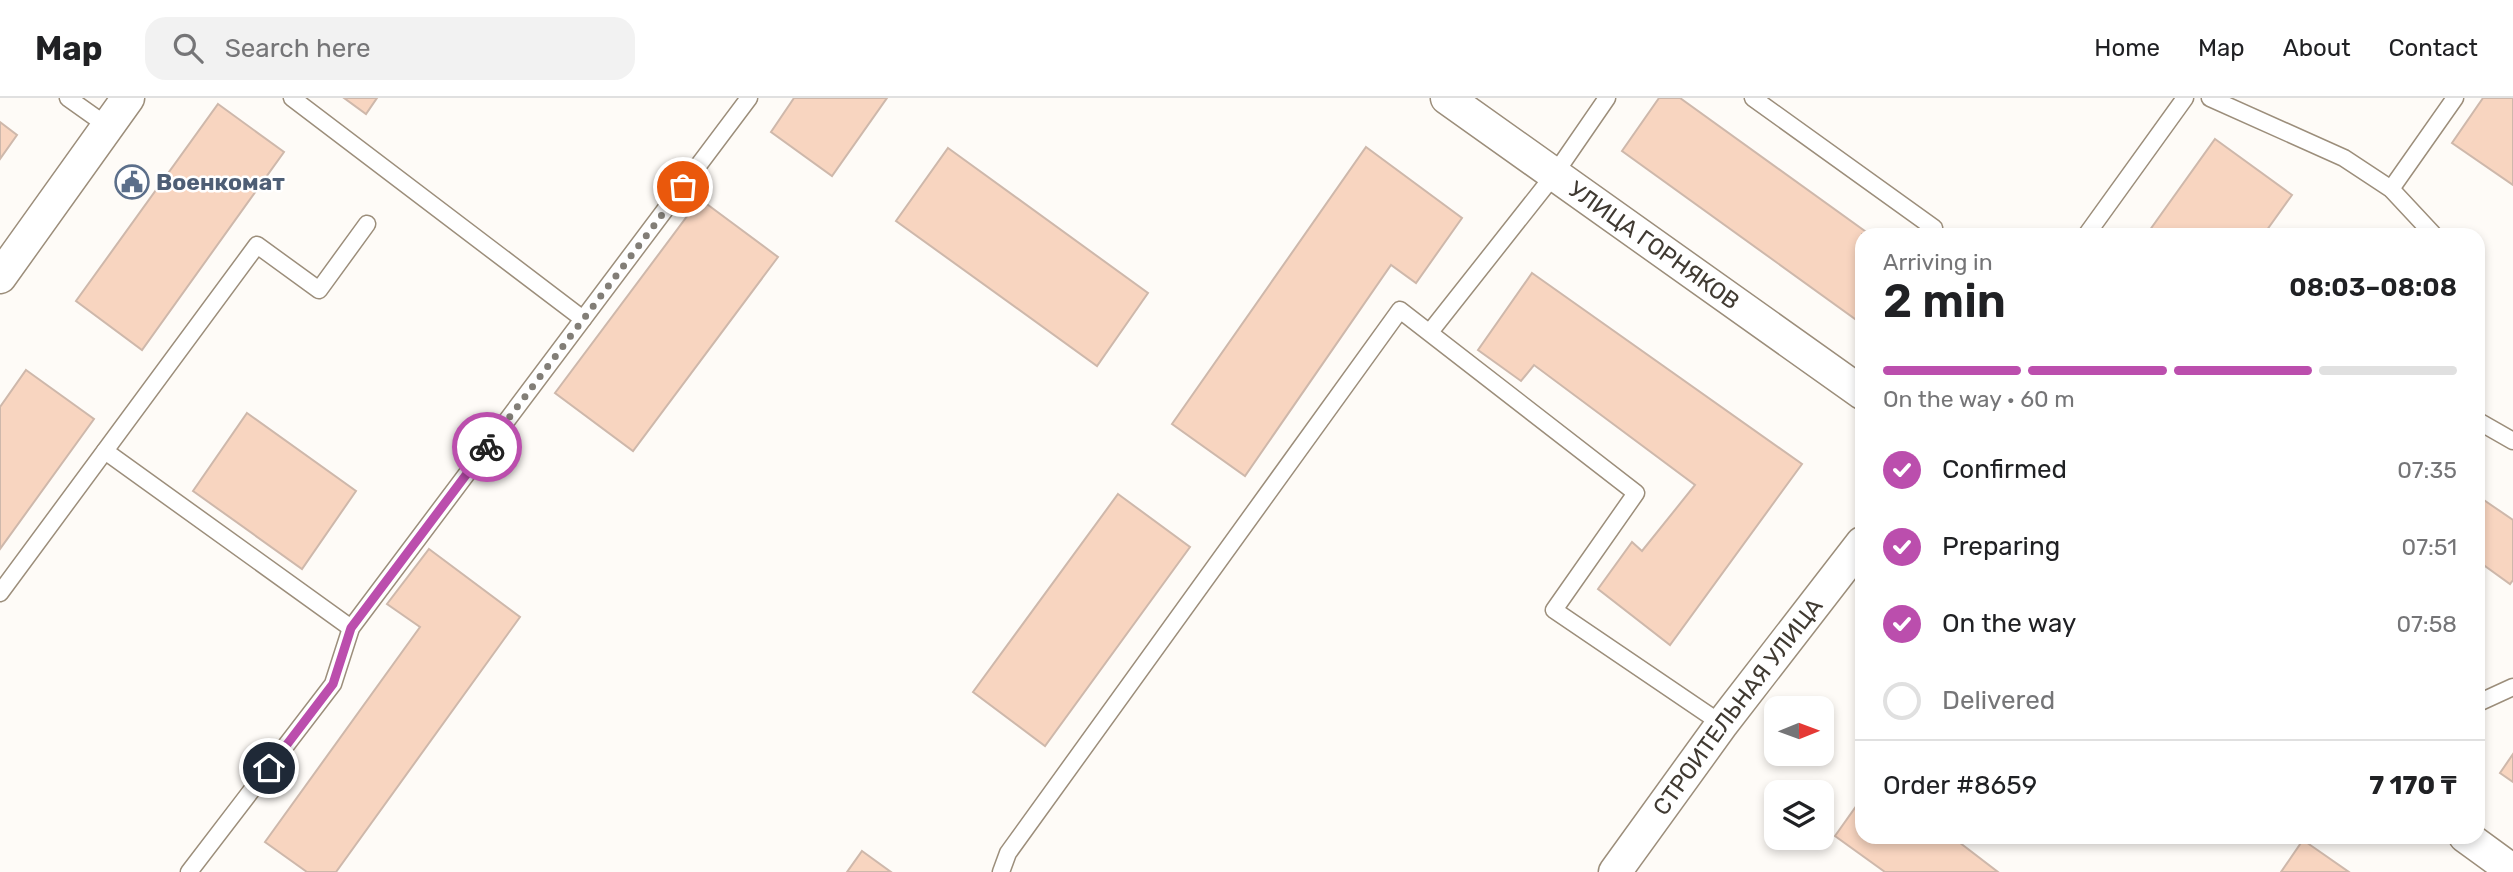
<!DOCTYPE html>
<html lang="en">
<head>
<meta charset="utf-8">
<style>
	body { margin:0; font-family:Rubik,sans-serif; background:#f2f2f2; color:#202124; height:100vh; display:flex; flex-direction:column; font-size:26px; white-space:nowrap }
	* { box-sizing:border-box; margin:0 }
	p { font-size:23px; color:#757577 }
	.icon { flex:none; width:38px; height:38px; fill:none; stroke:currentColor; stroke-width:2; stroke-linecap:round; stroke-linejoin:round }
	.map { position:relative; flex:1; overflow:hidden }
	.panel { position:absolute; left:1855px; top:130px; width:630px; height:616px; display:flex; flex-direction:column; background:#fff; border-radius:21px; box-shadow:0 4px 10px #0003 }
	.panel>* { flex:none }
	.needle { width:46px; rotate:89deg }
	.controls { position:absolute; left:1764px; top:598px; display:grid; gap:14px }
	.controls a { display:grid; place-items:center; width:70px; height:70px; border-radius:14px; background:#fff; box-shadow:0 4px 10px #0003; font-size:35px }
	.pin { position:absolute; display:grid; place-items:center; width:60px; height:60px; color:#fff; margin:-30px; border:4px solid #fff; border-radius:50%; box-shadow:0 2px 7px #0007 }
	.courier { position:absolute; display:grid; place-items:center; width:70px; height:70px; margin:-35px; border:5px solid #bb4ead; border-radius:50%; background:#fff; color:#222; box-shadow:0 2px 9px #0007 }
	.summary em { font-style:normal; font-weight:600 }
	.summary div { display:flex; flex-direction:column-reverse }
	.summary { display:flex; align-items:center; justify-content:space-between; height:119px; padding:0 28px }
	h1 { font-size:46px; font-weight:600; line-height:52px }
	.bar { display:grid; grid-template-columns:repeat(4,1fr); gap:10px 7px; align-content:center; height:84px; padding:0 28px }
	.bar i { height:9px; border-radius:5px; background:#e0e0e0 }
	.bar .active { background:#bb4ead }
	.bar p { grid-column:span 4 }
	.line { display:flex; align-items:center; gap:18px; padding:0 28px; border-top:2px solid #e0e0e0 }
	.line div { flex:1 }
	ol { padding:0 28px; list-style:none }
	li { display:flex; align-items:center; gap:21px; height:77px }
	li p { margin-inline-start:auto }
	li .icon { padding:7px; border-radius:50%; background:#bb4ead; color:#fff; stroke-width:4 }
	li:last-child { color:#757577 }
	li i { width:38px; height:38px; border:4px solid #e0e0e0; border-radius:50% }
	header { display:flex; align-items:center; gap:42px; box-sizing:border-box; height:98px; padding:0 35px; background:#fff; border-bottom:2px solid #e0e0e0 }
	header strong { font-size:33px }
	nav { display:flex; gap:38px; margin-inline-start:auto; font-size:24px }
	.search { width:490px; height:63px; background:#f2f2f2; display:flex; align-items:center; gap:18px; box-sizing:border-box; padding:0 24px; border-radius:21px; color:#757577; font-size:26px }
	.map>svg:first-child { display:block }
	.building { fill:#f8d5c0; stroke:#ceb8ab; stroke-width:2 }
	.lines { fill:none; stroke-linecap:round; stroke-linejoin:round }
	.service-casing { stroke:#9c8e7b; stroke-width:19 }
	.minor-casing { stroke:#9c8e7b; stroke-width:35 }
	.service { stroke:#fff; stroke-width:16 }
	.minor { stroke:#fff; stroke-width:32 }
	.done { stroke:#827e77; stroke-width:7; stroke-dasharray:0 12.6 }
	.route { stroke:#bb4ead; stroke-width:9 }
	.labels { text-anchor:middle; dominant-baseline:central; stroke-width:5; stroke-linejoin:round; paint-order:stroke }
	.service-label { font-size:23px; font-weight:bold; fill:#4e5e75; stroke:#fff; text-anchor:start }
	.street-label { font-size:23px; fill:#403a32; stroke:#fff }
</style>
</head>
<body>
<header>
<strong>Map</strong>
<div class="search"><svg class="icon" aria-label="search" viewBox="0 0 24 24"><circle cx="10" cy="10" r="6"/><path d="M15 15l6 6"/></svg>Search here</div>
<nav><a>Home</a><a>Map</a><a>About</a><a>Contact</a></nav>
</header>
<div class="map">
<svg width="2513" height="774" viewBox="0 0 2513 774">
	<rect width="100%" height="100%" fill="#fefbf7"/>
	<g class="building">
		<polygon points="344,0 377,0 366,16"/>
		<polygon points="794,0 887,0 832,78 771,34"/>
		<polygon points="1659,0 1680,0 1869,136 1862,136 1862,226 1622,53"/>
		<polygon points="2483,0 2513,0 2513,87 2452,45"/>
		<polygon points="218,6 284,54 142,252 76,203"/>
		<polygon points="0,24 17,37 0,61"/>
		<polygon points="2215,41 2292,97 2264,136 2147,136"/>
		<polygon points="1366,49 1462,120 1416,185 1391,167 1245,378 1172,326"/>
		<polygon points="948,50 1148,195 1097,268 896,123"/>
		<polygon points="700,101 778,159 633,353 555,295"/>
		<polygon points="1532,175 1802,366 1670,547 1598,491 1632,444 1642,453 1695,387 1534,267 1521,283 1478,252"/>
		<polygon points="26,272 94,321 0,451 0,309"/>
		<polygon points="247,315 356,393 302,471 193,393"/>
		<polygon points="1118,396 1190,449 1045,648 973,594"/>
		<polygon points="2478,398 2513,422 2513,482 2510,486 2478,463"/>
		<polygon points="429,451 520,519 336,774 307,774 265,744 420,529 387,506"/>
		<polygon points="2513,656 2513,684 2500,675"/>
		<polygon points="1862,700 1862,738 1951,738 1998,774 1885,774 1835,738"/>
		<polygon points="2303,742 2349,774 2281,774"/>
		<polygon points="862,753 891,774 847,774"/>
	</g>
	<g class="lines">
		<defs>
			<g id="service">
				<polyline points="68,0 106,27"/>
				<polyline points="292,0 583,221"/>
				<polyline points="1753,0 1934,130"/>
				<polyline points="2210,0 2344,60 2391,91 2433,136"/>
				<polyline points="2391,91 2455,0"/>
				<polyline points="2087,136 2185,0"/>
				<polyline points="1430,234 1554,77 1607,0"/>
				<polyline points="2478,323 2513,343"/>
				<polyline points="105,353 351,530"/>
				<polyline points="0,495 257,147 319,192 367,126"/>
				<polyline points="2478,605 2513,589"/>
				<polyline points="189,774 333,586 351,530 749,0"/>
				<polyline points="1001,774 1008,755 1400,212 1636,395 1554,512 1722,626"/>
			</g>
			<g id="minor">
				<path id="s1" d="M1447 0 1862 295"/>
				<polyline points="0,179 128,0"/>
				<polyline points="2465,738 2513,773"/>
				<path id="s2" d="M1615 774 1722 626 1862 445"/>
			</g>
		</defs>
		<use href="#service" class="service-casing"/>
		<use href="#minor" class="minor-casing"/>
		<use href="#service" class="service"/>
		<use href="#minor" class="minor"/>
	</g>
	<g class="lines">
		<polyline class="done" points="487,349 683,89"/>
		<polyline class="route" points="269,670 333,586 351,530 487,349"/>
	</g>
	<defs>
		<symbol id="civic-ring" viewBox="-11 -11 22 22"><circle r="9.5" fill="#fff" stroke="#5c6f8a" stroke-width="1.5"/><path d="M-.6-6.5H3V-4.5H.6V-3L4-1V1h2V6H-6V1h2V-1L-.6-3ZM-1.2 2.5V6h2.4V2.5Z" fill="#5c6f8a"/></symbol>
	</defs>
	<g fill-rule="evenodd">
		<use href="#civic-ring" x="113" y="65" width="38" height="38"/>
	</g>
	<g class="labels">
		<g class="service-label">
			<text x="156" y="84">Военкомат</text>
		</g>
		<g class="street-label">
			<text stroke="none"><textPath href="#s1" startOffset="254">УЛИЦА ГОРНЯКОВ</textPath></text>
			<text stroke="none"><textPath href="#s2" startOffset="206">СТРОИТЕЛЬНАЯ УЛИЦА</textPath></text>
		</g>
	</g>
</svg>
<div class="controls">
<a><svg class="needle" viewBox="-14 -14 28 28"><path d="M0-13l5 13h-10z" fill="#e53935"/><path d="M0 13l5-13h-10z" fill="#757577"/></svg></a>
<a><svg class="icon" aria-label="layers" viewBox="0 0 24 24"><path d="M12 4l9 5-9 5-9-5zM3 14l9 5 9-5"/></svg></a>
</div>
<div class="pin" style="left:683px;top:89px;background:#ea580c"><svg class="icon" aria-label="bag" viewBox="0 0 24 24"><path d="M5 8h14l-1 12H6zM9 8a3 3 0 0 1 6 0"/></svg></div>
<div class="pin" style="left:269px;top:670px;background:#1f2937"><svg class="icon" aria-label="home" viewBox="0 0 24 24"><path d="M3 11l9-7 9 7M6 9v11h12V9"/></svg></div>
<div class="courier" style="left:487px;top:349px"><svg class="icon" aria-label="bike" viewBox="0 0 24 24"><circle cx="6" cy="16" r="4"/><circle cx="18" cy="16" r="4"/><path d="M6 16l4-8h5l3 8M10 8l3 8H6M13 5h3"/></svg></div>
<section class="panel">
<div class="summary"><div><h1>2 min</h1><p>Arriving in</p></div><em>08:03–08:08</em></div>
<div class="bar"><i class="active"></i><i class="active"></i><i class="active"></i><i></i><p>On the way · 60 m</p></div>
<ol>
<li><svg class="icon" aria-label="check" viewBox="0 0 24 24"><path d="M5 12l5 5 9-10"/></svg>Confirmed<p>07:35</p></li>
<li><svg class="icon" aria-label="check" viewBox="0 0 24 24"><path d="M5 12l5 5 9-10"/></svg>Preparing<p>07:51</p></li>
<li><svg class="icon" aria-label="check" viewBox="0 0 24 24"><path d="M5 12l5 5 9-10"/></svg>On the way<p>07:58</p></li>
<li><i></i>Delivered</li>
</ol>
<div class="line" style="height:91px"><div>Order #8659</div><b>7 170 ₸</b></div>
</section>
</div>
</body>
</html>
